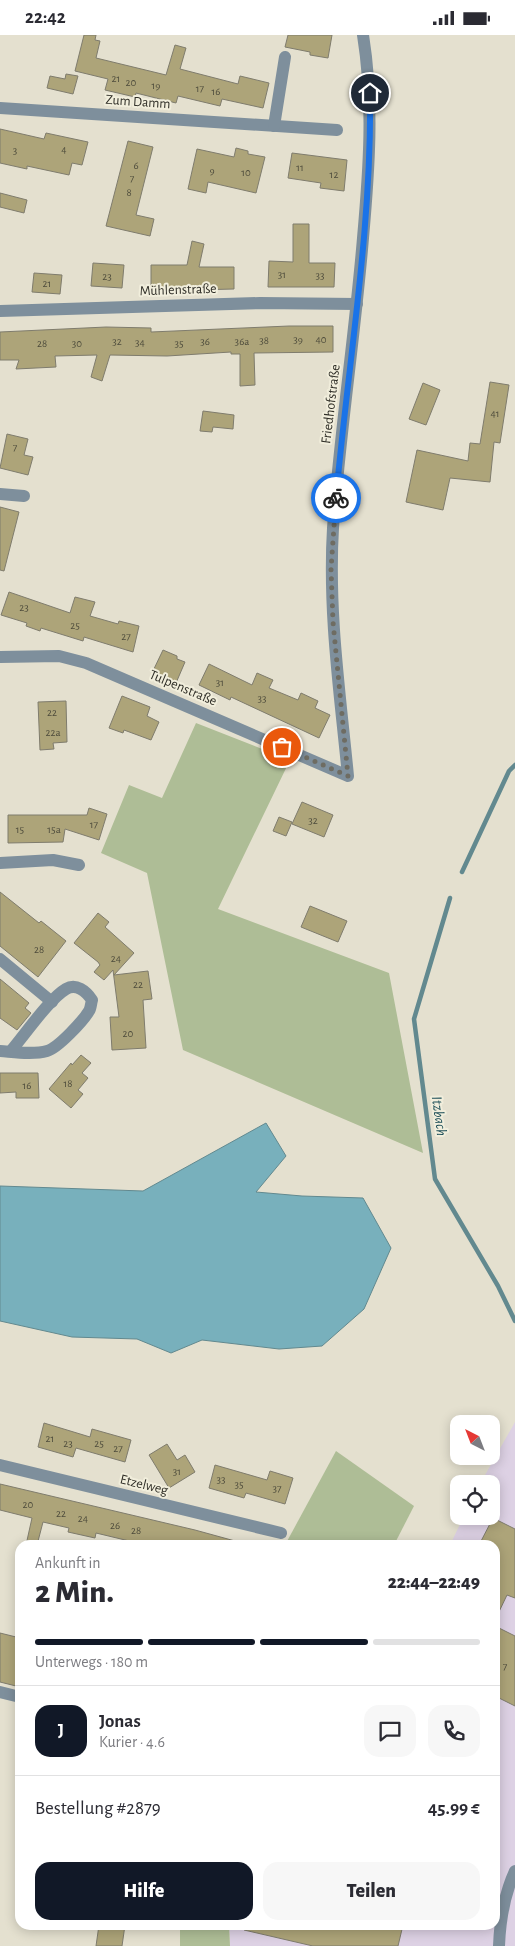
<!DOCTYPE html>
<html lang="de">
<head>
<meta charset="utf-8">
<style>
	body { margin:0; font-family:"Alegreya Sans",sans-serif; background:#f7f7f7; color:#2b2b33; height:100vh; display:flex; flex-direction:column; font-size:19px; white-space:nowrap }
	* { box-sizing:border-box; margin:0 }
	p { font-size:16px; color:#7c7c81 }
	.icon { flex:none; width:28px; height:28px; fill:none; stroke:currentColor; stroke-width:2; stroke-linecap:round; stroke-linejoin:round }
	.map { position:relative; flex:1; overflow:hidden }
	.details { position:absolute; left:15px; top:1505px; width:485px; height:390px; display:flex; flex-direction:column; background:#fff; border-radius:15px; box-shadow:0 2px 12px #0003 }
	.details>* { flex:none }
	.needle { width:32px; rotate:318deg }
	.fabs { position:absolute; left:450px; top:1380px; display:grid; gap:10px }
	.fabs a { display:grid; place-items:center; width:50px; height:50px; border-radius:10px; background:#fff; box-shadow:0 2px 12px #0003; font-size:25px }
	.pin { position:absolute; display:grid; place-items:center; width:42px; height:42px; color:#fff; margin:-21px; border:2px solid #fff; border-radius:50%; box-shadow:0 1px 5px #0007 }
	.courier { position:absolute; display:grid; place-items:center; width:50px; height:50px; margin:-25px; border:4px solid #1a73e8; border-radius:50%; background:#fff; color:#222; box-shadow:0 1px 6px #0007 }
	.head em { font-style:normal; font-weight:800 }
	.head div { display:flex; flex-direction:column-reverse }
	.head { display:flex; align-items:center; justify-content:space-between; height:85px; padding:0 20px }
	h1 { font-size:32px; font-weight:800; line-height:38px }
	.bar { display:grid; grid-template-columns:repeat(4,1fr); gap:8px 5px; align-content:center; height:60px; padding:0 20px }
	.bar i { height:6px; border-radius:4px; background:#e1e1e2 }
	.bar .selected { background:#111827 }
	.bar p { grid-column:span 4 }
	.line { display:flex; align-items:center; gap:12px; padding:0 20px; border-top:1px solid #e1e1e2 }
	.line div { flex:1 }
	.round { display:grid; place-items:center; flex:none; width:52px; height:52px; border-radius:15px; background:#f7f7f7 }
	.action { display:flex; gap:10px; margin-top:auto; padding:10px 20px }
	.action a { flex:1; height:58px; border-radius:15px; background:#111827; color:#fff; font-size:20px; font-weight:800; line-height:58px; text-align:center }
	.action a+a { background:#f7f7f7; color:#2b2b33 }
	.status { display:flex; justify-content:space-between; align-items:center; height:35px; padding:0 25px; background:#fff; direction:ltr }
	.status svg { height:14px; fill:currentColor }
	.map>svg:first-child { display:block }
	.commercial { fill:#ddd1e4 }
	.green { fill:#aebd96 }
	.water { fill:#78b0bc; stroke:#62898f }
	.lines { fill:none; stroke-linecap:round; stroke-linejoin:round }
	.stream { stroke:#62898f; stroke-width:4.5 }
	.building { fill:#ada479; stroke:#7f7c6d }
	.minor { stroke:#7e8f9c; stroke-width:12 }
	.done { stroke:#6e6c62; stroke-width:5; stroke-dasharray:0 9 }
	.route { stroke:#1a73e8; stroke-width:6 }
	.labels { text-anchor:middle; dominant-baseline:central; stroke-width:4; stroke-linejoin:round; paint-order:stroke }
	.number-label { font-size:11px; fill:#4e4c3c }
	.street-label { font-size:14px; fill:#2f2e27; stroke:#f1eedc }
	.water-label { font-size:15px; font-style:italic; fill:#1c4e57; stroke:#f1eedc }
</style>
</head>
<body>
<div class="status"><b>22:42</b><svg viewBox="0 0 49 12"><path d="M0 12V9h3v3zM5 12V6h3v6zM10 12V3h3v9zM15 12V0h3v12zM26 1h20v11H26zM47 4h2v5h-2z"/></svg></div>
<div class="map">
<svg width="515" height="1911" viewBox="0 0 515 1911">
	<rect width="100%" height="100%" fill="#e4e0cf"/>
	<polygon class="commercial" points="515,1387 515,1911 230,1911 229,1890 495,1890 495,1510 450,1510 464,1481 491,1481 491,1449 480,1449"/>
	<g class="green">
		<polygon points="196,688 290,725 218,874 389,938 423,1118 183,1015 147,838 101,818 129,750 162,763"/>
		<polygon points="336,1416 414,1471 394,1510 285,1510"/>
		<polygon points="180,1890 229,1890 230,1911 180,1911"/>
	</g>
	<polygon class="water" points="266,1088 286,1121 256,1157 302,1161 363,1163 391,1213 364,1274 322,1311 279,1314 202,1305 171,1318 137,1304 72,1302 0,1286 0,1151 143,1156"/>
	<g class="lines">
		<g class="stream">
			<polyline points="462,837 509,736 515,730"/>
			<polyline points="450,863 414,984 435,1144 498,1251 515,1286"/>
		</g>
	</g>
	<g class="building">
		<polygon points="84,0 96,0 95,5 100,6 96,23 166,40 175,10 186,13 180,34 238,49 240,41 269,48 263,73 222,64 220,71 178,61 176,68 136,58 135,62 105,55 108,44 75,36"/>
		<polygon points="288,0 332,0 328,23 310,20 310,17 285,12"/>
		<polygon points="66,39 78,41 73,59 47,53 50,41 65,44"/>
		<polygon points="0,94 44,104 46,98 88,107 82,130 72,128 69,140 27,131 27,134 0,128"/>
		<polygon points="128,106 153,112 136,180 154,184 150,201 106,191"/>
		<polygon points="236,113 248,116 248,119 265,122 256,158 208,147 206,158 188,154 197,114 234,122"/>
		<polygon points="292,118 347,125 344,156 320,153 321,148 288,143"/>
		<polygon points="0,158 27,165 24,178 0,172"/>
		<polygon points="293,189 309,189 309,228 335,228 334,252 268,252 269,226 293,227"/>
		<polygon points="192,206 204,209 199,232 234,232 234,254 194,255 194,252 151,252 151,230 187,230"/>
		<polygon points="93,228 124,230 122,253 91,251"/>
		<polygon points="34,238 62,240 60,259 32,257"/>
		<polygon points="289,291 333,291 333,317 254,318 255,350 240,351 240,319 231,319 231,317 167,321 110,320 102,346 91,342 97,320 55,321 56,332 16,334 19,325 0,325 0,297 106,292 151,293 151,297"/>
		<polygon points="490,347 509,350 500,408 494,407 490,447 450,443 443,475 406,467 417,415 468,426 470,408 480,409"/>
		<polygon points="423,348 440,355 426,390 409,384"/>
		<polygon points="203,376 234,380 233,394 213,392 212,397 200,396"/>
		<polygon points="7,399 28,404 24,420 33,422 28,440 0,433"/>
		<polygon points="0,472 19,477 4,536 0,535"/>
		<polygon points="9,557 70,578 75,562 95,567 90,581 118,589 119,586 139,591 133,617 84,602 83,606 41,593 40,596 26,591 27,588 1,580"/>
		<polygon points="163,615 177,621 177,624 185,627 176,648 152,638"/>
		<polygon points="209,629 252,650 257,638 273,645 269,653 298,665 301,658 318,666 315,673 330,680 319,703 231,662 230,665 199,650"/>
		<polygon points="122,661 150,672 147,681 159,687 151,705 124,695 123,698 109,693"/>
		<polygon points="66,666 67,707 53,708 54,714 40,715 38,667"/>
		<polygon points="302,767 333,780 324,802 292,789"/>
		<polygon points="89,773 107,779 99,805 65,794 63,807 8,808 8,780 87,780"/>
		<polygon points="279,782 292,787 286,801 273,796"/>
		<polygon points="0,857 39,888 41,886 66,906 38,942 0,911"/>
		<polygon points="310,871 347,886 338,907 301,892"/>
		<polygon points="98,878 109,887 105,892 134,918 114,940 148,936 152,964 143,965 146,1013 112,1015 110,982 119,982 113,935 104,945 94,937 100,930 98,927 74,908"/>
		<polygon points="0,944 29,968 25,973 31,978 17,995 0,983"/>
		<polygon points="81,1020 91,1028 82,1038 88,1043 78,1055 83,1059 71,1073 49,1054 71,1028 72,1030"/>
		<polygon points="0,1038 38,1038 39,1063 16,1063 16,1057 0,1058"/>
		<polygon points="44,1388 90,1402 92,1394 131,1405 125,1427 76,1413 73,1422 38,1412"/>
		<polygon points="167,1409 177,1425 185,1420 195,1437 169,1453 149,1420"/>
		<polygon points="215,1430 267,1445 270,1436 293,1443 285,1469 246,1458 244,1463 209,1453"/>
		<polygon points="0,1449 195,1495 235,1506 235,1510 146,1510 96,1498 95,1503 68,1497 69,1493 43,1487 37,1510 26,1510 32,1483 0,1475"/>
		<polygon points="493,1483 515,1494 515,1563 507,1560 495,1585 495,1510 479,1510"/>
		<polygon points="495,1591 515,1601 515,1671 495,1661"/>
		<polygon points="0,1598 20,1603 20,1652 0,1647"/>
		<polygon points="99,1890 125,1890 122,1911 96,1911"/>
		<polygon points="244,1890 403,1890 398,1911 313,1911 244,1895"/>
	</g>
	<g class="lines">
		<g class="minor">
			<polyline points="0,73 337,95"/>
			<polyline points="274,91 285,22"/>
			<polyline points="0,276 260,268 357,269"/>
			<polyline points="0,459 24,461"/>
			<path d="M0 622 59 621 86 628 348 741C340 658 328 576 333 493 340 396 355 300 363 203 369 135 374 68 363 0"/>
			<polyline points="0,828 53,825 79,830"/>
			<polyline points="0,924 52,967"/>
			<path d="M0 1016C14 1017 33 1020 47 1016 58 1013 83 986 89 976 91 973 91 968 92 965 86 956 76 948 66 954 49 964 24 1001 10 1017"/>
			<polyline points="0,1430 281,1498"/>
			<polyline points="0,1657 20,1662"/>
			<path d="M499 1911C500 1885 504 1860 515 1836"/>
		</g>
	</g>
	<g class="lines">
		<polyline class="done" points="282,712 348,741 333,587 331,534 336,463"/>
		<path class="route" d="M336 463C348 328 372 194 370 58"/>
	</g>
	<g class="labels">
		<g class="number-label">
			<text x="116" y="43">21</text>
			<text x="131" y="47">20</text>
			<text x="156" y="50">19</text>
			<text x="200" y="53">17</text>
			<text x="216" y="56">16</text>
			<text x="64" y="114">4</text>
			<text x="15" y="115">3</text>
			<text x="136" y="130">6</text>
			<text x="300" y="132">11</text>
			<text x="212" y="135">9</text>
			<text x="246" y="137">10</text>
			<text x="334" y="139">12</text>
			<text x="132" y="143">7</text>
			<text x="129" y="157">8</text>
			<text x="282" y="239">31</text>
			<text x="320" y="240">33</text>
			<text x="107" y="241">23</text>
			<text x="47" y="248">21</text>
			<text x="298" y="304">39</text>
			<text x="321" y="304">40</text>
			<text x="264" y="305">38</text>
			<text x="117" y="306">32</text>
			<text x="205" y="306">36</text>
			<text x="242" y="306">36a</text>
			<text x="140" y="307">34</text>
			<text x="42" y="308">28</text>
			<text x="77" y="308">30</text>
			<text x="179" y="308">35</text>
			<text x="495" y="378">41</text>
			<text x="15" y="412">7</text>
			<text x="24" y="572">23</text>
			<text x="75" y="590">25</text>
			<text x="126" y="601">27</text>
			<text x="220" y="647">31</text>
			<text x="262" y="663">33</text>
			<text x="52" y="677">22</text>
			<text x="53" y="697">22a</text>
			<text x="313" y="785">32</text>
			<text x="94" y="789">17</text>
			<text x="20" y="794">15</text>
			<text x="54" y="794">15a</text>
			<text x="39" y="914">28</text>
			<text x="116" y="923">24</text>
			<text x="138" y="949">22</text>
			<text x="128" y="998">20</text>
			<text x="68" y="1048">18</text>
			<text x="27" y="1050">16</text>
			<text x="50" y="1403">21</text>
			<text x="68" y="1408">23</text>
			<text x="99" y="1408">25</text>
			<text x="118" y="1413">27</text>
			<text x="177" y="1436">31</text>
			<text x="221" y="1444">33</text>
			<text x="239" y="1449">35</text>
			<text x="277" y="1453">37</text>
			<text x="28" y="1469">20</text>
			<text x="61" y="1478">22</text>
			<text x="83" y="1483">24</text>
			<text x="115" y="1490">26</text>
			<text x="136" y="1495">28</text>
			<text x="505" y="1631">7</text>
		</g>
		<g class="street-label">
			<text transform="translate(138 67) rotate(4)">Zum Damm</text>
			<text transform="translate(178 255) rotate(-2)">Mühlenstraße</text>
			<text transform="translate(331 369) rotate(-83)">Friedhofstraße</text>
			<text transform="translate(183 653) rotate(23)">Tulpenstraße</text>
			<text transform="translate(144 1450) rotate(14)">Etzelweg</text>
		</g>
		<g class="water-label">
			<text transform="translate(439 1081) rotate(82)">Itzbach</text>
		</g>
	</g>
</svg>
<div class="fabs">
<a><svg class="needle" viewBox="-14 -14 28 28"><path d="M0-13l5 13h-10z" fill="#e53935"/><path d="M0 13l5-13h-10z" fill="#7c7c81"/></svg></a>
<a><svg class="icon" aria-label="locate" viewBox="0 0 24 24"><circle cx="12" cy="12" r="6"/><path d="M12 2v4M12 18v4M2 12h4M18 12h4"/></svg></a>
</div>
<div class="pin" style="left:282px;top:712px;background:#ea580c"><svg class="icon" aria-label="bag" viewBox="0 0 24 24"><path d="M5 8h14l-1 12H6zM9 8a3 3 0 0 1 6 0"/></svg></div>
<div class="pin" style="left:370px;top:58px;background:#1f2937"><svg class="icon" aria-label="home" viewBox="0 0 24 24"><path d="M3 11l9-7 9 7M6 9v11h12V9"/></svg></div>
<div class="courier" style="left:336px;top:463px"><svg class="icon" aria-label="bike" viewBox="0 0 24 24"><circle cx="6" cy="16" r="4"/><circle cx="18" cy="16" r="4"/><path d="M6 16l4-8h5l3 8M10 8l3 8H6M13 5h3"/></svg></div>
<section class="details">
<div class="head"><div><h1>2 Min.</h1><p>Ankunft in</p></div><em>22:44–22:49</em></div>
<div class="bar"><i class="selected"></i><i class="selected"></i><i class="selected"></i><i></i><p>Unterwegs · 180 m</p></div>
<div class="line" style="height:90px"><b class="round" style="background:#111827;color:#fff">J</b><div><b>Jonas</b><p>Kurier · 4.6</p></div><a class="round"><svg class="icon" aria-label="chat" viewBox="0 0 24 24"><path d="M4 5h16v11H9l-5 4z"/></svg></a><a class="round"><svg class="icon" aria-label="phone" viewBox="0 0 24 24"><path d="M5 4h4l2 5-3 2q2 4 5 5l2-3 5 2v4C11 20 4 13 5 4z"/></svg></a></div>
<div class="line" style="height:65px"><div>Bestellung #2879</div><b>45.99 €</b></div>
<div class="action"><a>Hilfe</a><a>Teilen</a></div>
</section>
</div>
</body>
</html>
